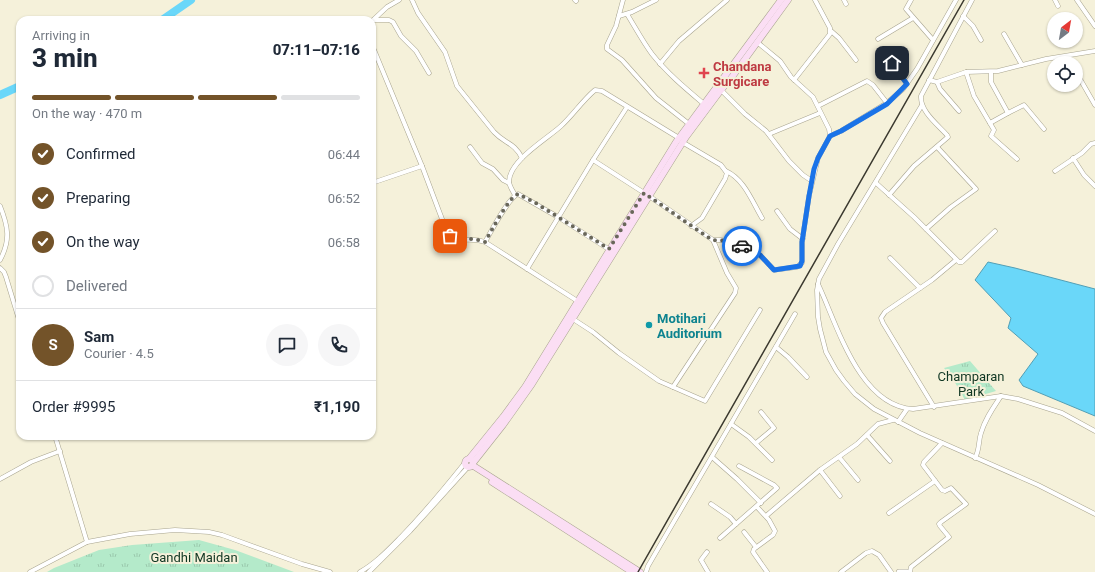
<!DOCTYPE html>
<html lang="en">
<head>
<meta charset="utf-8">
<style>
	body { margin:0; font-family:Roboto,sans-serif; background:#f6f6f7; color:#1f2937; height:100vh; display:flex; flex-direction:column; font-size:15px; white-space:nowrap }
	* { box-sizing:border-box; margin:0 }
	p { font-size:13px; color:#747a83 }
	.icon { flex:none; width:22px; height:22px; fill:none; stroke:currentColor; stroke-width:2; stroke-linecap:round; stroke-linejoin:round }
	.map { position:relative; flex:1; overflow:hidden }
	.details { position:absolute; left:16px; top:16px; width:360px; height:424px; display:flex; flex-direction:column; background:#fff; border-radius:12px; box-shadow:0 1px 3px #0004 }
	.details>* { flex:none }
	.needle { width:26px; rotate:31deg }
	.fabs { position:absolute; left:1047px; top:12px; display:grid; gap:8px }
	.fabs a { display:grid; place-items:center; width:36px; height:36px; border-radius:50%; background:#fff; box-shadow:0 1px 3px #0004; font-size:20px }
	.pin { position:absolute; display:grid; place-items:center; width:34px; height:34px; color:#fff; margin:-17px; border-radius:8px; box-shadow:0 2px 6px #0006 }
	.courier { position:absolute; display:grid; place-items:center; width:40px; height:40px; margin:-20px; border:3px solid #1a73e8; border-radius:50%; background:#fff; color:#222; box-shadow:0 1px 5px #0007 }
	.overview em { font-style:normal; font-weight:800 }
	.overview div { display:flex; flex-direction:column-reverse }
	.overview { display:flex; align-items:center; justify-content:space-between; height:68px; padding:0 16px }
	h1 { font-size:26px; font-weight:800; line-height:30px }
	.bar { display:grid; grid-template-columns:repeat(4,1fr); gap:6px 4px; align-content:center; height:48px; padding:0 16px }
	.bar i { height:5px; border-radius:3px; background:#e0e1e3 }
	.bar .on { background:#735329 }
	.bar p { grid-column:span 4 }
	.line { display:flex; align-items:center; gap:10px; padding:0 16px; border-top:1px solid #e0e1e3 }
	.line div { flex:1 }
	.round { display:grid; place-items:center; flex:none; width:42px; height:42px; border-radius:21px; background:#f6f6f7 }
	ol { padding:0 16px; list-style:none }
	li { display:flex; align-items:center; gap:12px; height:44px }
	li p { margin-inline-start:auto }
	li .icon { padding:4px; border-radius:50%; background:#735329; color:#fff; stroke-width:4 }
	li:last-child { color:#747a83 }
	li i { width:22px; height:22px; border:2px solid #e0e1e3; border-radius:50% }
	.map>svg:first-child { display:block }
	.park { fill:url(#park-tufts) }
	.water { fill:#6ad7f9; stroke:#539fb5 }
	.lines { fill:none; stroke-linecap:round; stroke-linejoin:round }
	.river { stroke:#6ad7f9; stroke-width:8 }
	.minor-casing { stroke:#a8a48f; stroke-width:5 }
	.tertiary-casing { stroke:#a8a48f; stroke-width:6 }
	.secondary-casing { stroke:#a8a48f; stroke-width:7 }
	.minor { stroke:#fff; stroke-width:4 }
	.tertiary { stroke:#fff; stroke-width:5 }
	.secondary { stroke:#fbdef4; stroke-width:6 }
	.rail { stroke:#3b392f; stroke-width:1.5 }
	.done { stroke:#69675a; stroke-width:4; stroke-dasharray:0 7.2 }
	.route { stroke:#1a73e8; stroke-width:5 }
	.health-dot { fill:#e0444e; stroke:#f5f1da; stroke-width:1.5 }
	.culture-dot { fill:#0f9aa8; stroke:#f5f1da; stroke-width:1.5 }
	.labels { text-anchor:middle; dominant-baseline:central; stroke-width:4; stroke-linejoin:round; paint-order:stroke }
	.health-label { font-size:13px; font-weight:bold; fill:#be3a42; stroke:#f5f1da; text-anchor:start }
	.culture-label { font-size:13px; font-weight:bold; fill:#0d838f; stroke:#f5f1da; text-anchor:start }
	.park-label { font-size:13px; fill:#0f3622; stroke:#f5f1da }
</style>
</head>
<body>
<div class="map">
<svg width="1095" height="572" viewBox="0 0 1095 572">
	<defs>
		<pattern id="park-tufts" width="24" height="20" patternUnits="userSpaceOnUse"><rect width="24" height="20" fill="#b4eaca"/><path d="M3 7l-1-3M5 7V3M7 7l1-3M15 17l-1-3M17 17v-4M19 17l1-3" fill="none" stroke="#9ac8ad"/></pattern>
	</defs>
	<rect width="100%" height="100%" fill="#f5f1da"/>
	<g class="park">
		<polygon points="970,361 996,391 965,400 953,379 944,368"/>
		<polygon points="199,540 235,550 294,572 47,572 54,568 99,550 132,545"/>
	</g>
	<polygon class="water" points="988,262 1015,268 1095,289 1095,416 1023,386 1019,380 1038,354 1008,328 1011,318 975,280"/>
	<g class="lines">
		<g class="river">
			<polyline points="162,20 191,0"/>
			<polyline points="0,95 20,86"/>
		</g>
		<defs>
			<g id="minor">
				<path d="M412 0 418 13 445 52 457 86 494 132C505 144 514 142 522 158"/>
				<polyline points="575,0 576,1"/>
				<polyline points="623,0 616,26 607,45 607,49 622,60 656,98 689,124"/>
				<polyline points="844,0 846,4"/>
				<polyline points="911,0 906,9 933,40"/>
				<polyline points="1055,0 1058,6"/>
				<polyline points="1077,0 1095,26"/>
				<path d="M627 14C635 27 643 42 652 54 667 73 685 88 704 104"/>
				<polyline points="619,16 632,12 656,0"/>
				<polyline points="963,16 973,26 981,40"/>
				<polyline points="373,20 389,20 393,22 401,36 416,51 429,73"/>
				<polyline points="372,21 387,7 399,0"/>
				<polyline points="831,31 839,38 856,60"/>
				<polyline points="1004,34 1022,65"/>
				<polyline points="878,39 913,18"/>
				<path d="M372 45 422 166 445 227C456 248 466 235 485 242L579 302"/>
				<polyline points="884,52 907,84"/>
				<polyline points="1068,56 1071,63"/>
				<polyline points="660,64 679,41 727,0"/>
				<polyline points="966,72 974,96 994,130 991,136 1017,159"/>
				<polyline points="1076,72 1095,105"/>
				<polyline points="794,80 830,34 830,28 815,0"/>
				<polyline points="929,80 937,82 966,72 998,71 1046,59 1095,51"/>
				<polyline points="937,82 940,89 959,111"/>
				<polyline points="721,90 745,114 766,131 789,161 803,175 812,181"/>
				<polyline points="922,105 838,244 819,279 817,290 818,317 820,329 826,352 836,370 844,381 855,394 874,409 920,433 1038,485 1095,514"/>
				<polyline points="818,106 867,81 873,85 887,103"/>
				<polyline points="1008,113 1024,105 1044,129"/>
				<polyline points="990,123 1008,113 991,82 991,72"/>
				<polyline points="769,134 820,113"/>
				<polyline points="830,136 841,131 887,103 903,89 917,69 956,0"/>
				<polyline points="682,142 721,165 727,173 725,179 702,218 691,226"/>
				<polyline points="470,147 482,163 493,169 503,180 509,183"/>
				<polyline points="1073,158 1084,175 1095,186"/>
				<polyline points="593,160 649,196 713,240 727,273 736,288 735,293 673,387"/>
				<path d="M726 171C744 179 752 201 762 218"/>
				<polyline points="1055,171 1082,153 1091,144 1095,143"/>
				<polyline points="372,183 422,166"/>
				<polyline points="876,183 914,217 959,262 962,262 995,231"/>
				<path d="M515 195C513 191 509 186 509 181 510 160 547 139 561 126 573 115 582 101 595 90L602 91 679 138"/>
				<path d="M889 195 914 166 948 137 947 135C937 124 920 111 921 96L972 0"/>
				<path d="M0 206C8 226 11 240 0 260"/>
				<polyline points="777,211 790,229 803,239"/>
				<polyline points="926,229 951,207 976,189 937,147"/>
				<polyline points="713,240 720,240 733,242 749,251 760,255 774,270 797,267 802,263 802,242 809,196 818,158 830,136 829,129 813,97 791,77 780,61 757,42"/>
				<path d="M485 242C491 232 508 198 518 194L558 217 610 250"/>
				<polyline points="890,258 920,288"/>
				<polyline points="0,268 4,272 6,277 20,323"/>
				<polyline points="527,269 593,160 627,107"/>
				<path d="M818 284C837 324 859 406 913 409L1001 396 1018 399 1062 413 1095 431"/>
				<polyline points="573,319 593,332 619,353 659,381 705,401 760,310"/>
				<polyline points="776,347 788,357 807,377"/>
				<polyline points="934,407 883,323 881,318 885,312 932,280 956,260"/>
				<polyline points="898,422 907,409"/>
				<polyline points="731,424 749,437 772,460"/>
				<polyline points="867,435 890,461"/>
				<polyline points="55,436 87,542"/>
				<polyline points="756,443 774,428 761,412"/>
				<polyline points="712,457 737,479 761,503"/>
				<polyline points="839,457 858,480"/>
				<path d="M975 458C980 449 978 442 981 433 985 419 993 408 1001 396"/>
				<polyline points="820,470 840,496"/>
				<polyline points="0,479 31,462 60,451"/>
				<polyline points="711,504 730,517 736,524"/>
				<polyline points="757,507 769,520 775,531 773,535 754,549 753,552 767,572"/>
				<polyline points="889,513 935,481"/>
				<polyline points="766,516 820,470 857,444 878,424 893,420"/>
				<polyline points="744,532 756,547"/>
				<polyline points="720,538 777,488 774,485 739,466"/>
				<polyline points="707,552 701,560 708,572"/>
				<polyline points="30,572 87,542 130,534 175,530 209,532 222,535 302,564 330,572"/>
				<path d="M360 572C376 563 389 549 402 536 424 513 444 489 464 464"/>
				<polyline points="369,572 410,531 468,467"/>
				<polyline points="646,572 648,566 795,314"/>
				<polyline points="841,572 866,553 872,551 879,555 891,572"/>
				<polyline points="910,572 911,567 949,537 940,526 939,524 941,522 966,504 951,488 945,491 942,490 923,465 924,462 942,443"/>
			</g>
			<polyline id="tertiary" points="899,572 907,572"/>
			<g id="secondary">
				<circle cx="469" cy="463" r="4"/>
				<polyline points="469,459 503,417 525,387 676,142 781,0"/>
				<polyline points="473,463 503,425 532,384 686,137 721,90 732,77 788,0"/>
				<polyline points="472,465 640,572"/>
				<polyline points="492,482 632,572"/>
			</g>
		</defs>
		<use href="#minor" class="minor-casing"/>
		<use href="#tertiary" class="tertiary-casing"/>
		<use href="#secondary" class="secondary-casing"/>
		<use href="#minor" class="minor"/>
		<use href="#tertiary" class="tertiary"/>
		<use href="#secondary" class="secondary"/>
		<polyline class="rail" points="638,572 964,0"/>
	</g>
	<g class="lines">
		<path class="done" d="M450 236 458 239H475L485 242C491 232 508 198 518 194L534 202 609 249 644 193 712 240 730 241 742 246"/>
		<polyline class="route" points="742,246 749,252 760,255 774,270 800,266 802,261 802,242 809,196 814,169 818,158 830,136 841,131 887,104 907,84 892,63"/>
	</g>
	<path class="health-dot" d="M702 67h4v4h4v4h-4v4h-4v-4h-4v-4h4z"/>
	<circle class="culture-dot" cx="649" cy="325" r="4"/>
	<g class="labels">
		<g class="health-label">
			<text x="713" y="66">Chandana<tspan x="713" dy="15">Surgicare</tspan></text>
		</g>
		<g class="culture-label">
			<text x="657" y="318">Motihari<tspan x="657" dy="15">Auditorium</tspan></text>
		</g>
		<g class="park-label">
			<text x="971" y="376">Champaran<tspan x="971" dy="15">Park</tspan></text>
			<text x="194" y="557">Gandhi Maidan</text>
		</g>
	</g>
</svg>
<div class="fabs">
<a><svg class="needle" viewBox="-14 -14 28 28"><path d="M0-13l5 13h-10z" fill="#e53935"/><path d="M0 13l5-13h-10z" fill="#747a83"/></svg></a>
<a><svg class="icon" aria-label="locate" viewBox="0 0 24 24"><circle cx="12" cy="12" r="6"/><path d="M12 2v4M12 18v4M2 12h4M18 12h4"/></svg></a>
</div>
<div class="pin" style="left:450px;top:236px;background:#ea580c"><svg class="icon" aria-label="bag" viewBox="0 0 24 24"><path d="M5 8h14l-1 12H6zM9 8a3 3 0 0 1 6 0"/></svg></div>
<div class="pin" style="left:892px;top:63px;background:#1f2937"><svg class="icon" aria-label="home" viewBox="0 0 24 24"><path d="M3 11l9-7 9 7M6 9v11h12V9"/></svg></div>
<div class="courier" style="left:742px;top:246px"><svg class="icon" aria-label="car" viewBox="0 0 24 24"><path d="M5 17H2v-5l4-1 3-4h7l3 4 3 1v5h-3M9 17h6M6 11h13"/><circle cx="7" cy="17" r="2"/><circle cx="17" cy="17" r="2"/></svg></div>
<section class="details">
<div class="overview"><div><h1>3 min</h1><p>Arriving in</p></div><em>07:11–07:16</em></div>
<div class="bar"><i class="on"></i><i class="on"></i><i class="on"></i><i></i><p>On the way · 470 m</p></div>
<ol>
<li><svg class="icon" aria-label="check" viewBox="0 0 24 24"><path d="M5 12l5 5 9-10"/></svg>Confirmed<p>06:44</p></li>
<li><svg class="icon" aria-label="check" viewBox="0 0 24 24"><path d="M5 12l5 5 9-10"/></svg>Preparing<p>06:52</p></li>
<li><svg class="icon" aria-label="check" viewBox="0 0 24 24"><path d="M5 12l5 5 9-10"/></svg>On the way<p>06:58</p></li>
<li><i></i>Delivered</li>
</ol>
<div class="line" style="height:72px"><b class="round" style="background:#735329;color:#fff">S</b><div><b>Sam</b><p>Courier · 4.5</p></div><a class="round"><svg class="icon" aria-label="chat" viewBox="0 0 24 24"><path d="M4 5h16v11H9l-5 4z"/></svg></a><a class="round"><svg class="icon" aria-label="phone" viewBox="0 0 24 24"><path d="M5 4h4l2 5-3 2q2 4 5 5l2-3 5 2v4C11 20 4 13 5 4z"/></svg></a></div>
<div class="line" style="height:52px"><div>Order #9995</div><b>₹1,190</b></div>
</section>
</div>
</body>
</html>
